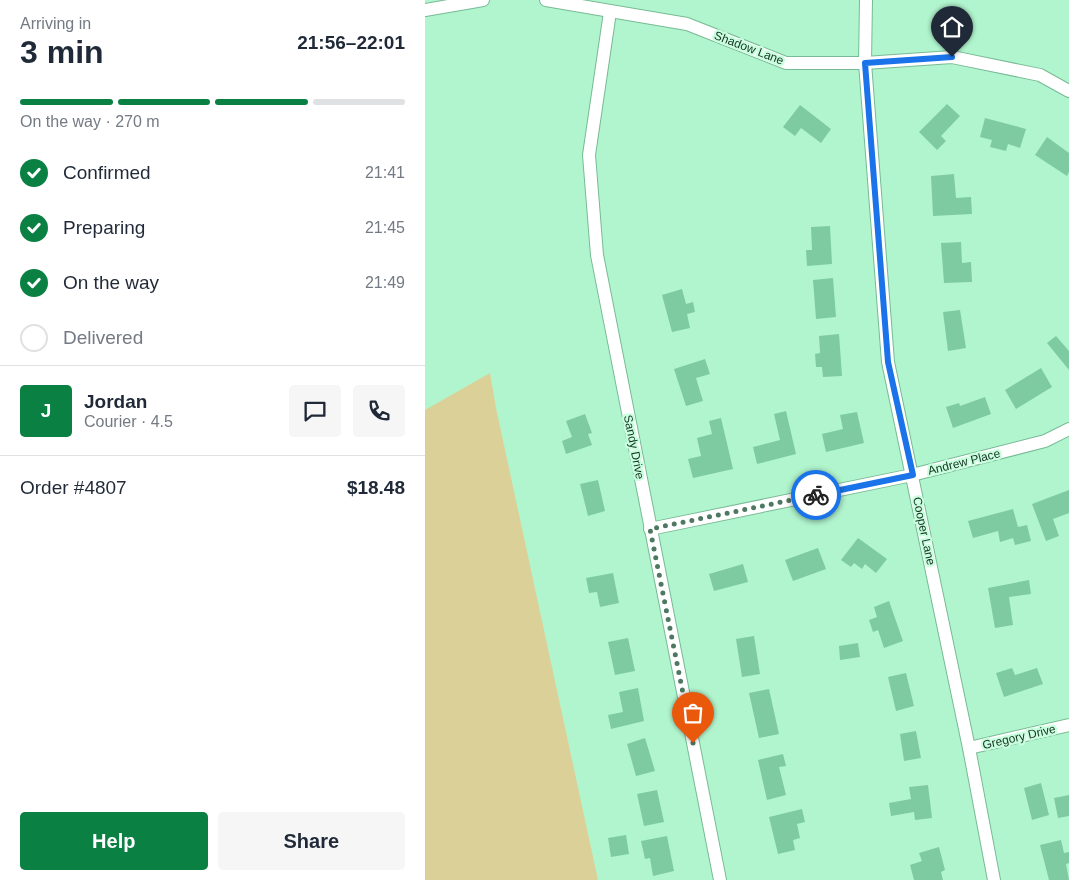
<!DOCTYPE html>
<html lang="en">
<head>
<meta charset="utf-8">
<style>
	body { margin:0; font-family:Helvetica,sans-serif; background:#f6f6f7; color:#1f2937; height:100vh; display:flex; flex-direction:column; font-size:19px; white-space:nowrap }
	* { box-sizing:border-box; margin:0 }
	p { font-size:16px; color:#747a83 }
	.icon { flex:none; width:28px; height:28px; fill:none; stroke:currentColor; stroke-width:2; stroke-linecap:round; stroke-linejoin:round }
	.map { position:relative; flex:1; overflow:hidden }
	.panel { display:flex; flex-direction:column; background:#fff; width:425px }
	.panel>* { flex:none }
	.pin { position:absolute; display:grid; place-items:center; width:42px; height:42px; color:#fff; margin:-51px -21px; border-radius:50% 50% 50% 0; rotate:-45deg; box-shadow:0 0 5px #0007 }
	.pin .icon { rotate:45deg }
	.courier { position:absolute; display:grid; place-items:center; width:50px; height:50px; margin:-25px; border:4px solid #1a73e8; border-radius:50%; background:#fff; color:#222; box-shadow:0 1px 6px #0007 }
	.headline em { font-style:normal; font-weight:700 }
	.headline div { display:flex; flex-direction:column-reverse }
	.headline { display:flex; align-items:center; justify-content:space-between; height:85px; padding:0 20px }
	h1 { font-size:32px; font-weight:700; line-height:38px }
	.bar { display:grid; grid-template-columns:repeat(4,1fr); gap:8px 5px; align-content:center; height:60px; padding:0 20px }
	.bar i { height:6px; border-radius:4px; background:#e0e1e3 }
	.bar .current { background:#0b8043 }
	.bar p { grid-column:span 4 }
	.line { display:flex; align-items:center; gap:12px; padding:0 20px; border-top:1px solid #e0e1e3 }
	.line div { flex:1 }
	.round { display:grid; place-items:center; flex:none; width:52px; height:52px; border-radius:5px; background:#f6f6f7 }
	ol { padding:0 20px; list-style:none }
	li { display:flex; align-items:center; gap:15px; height:55px }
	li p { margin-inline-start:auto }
	li .icon { padding:5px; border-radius:50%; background:#0b8043; color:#fff; stroke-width:4 }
	li:last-child { color:#747a83 }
	li i { width:28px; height:28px; border:2px solid #e0e1e3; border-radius:50% }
	.button { display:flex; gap:10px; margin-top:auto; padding:10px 20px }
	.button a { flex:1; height:58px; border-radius:5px; background:#0b8043; color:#fff; font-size:20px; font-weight:700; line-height:58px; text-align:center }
	.button a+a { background:#f6f6f7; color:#1f2937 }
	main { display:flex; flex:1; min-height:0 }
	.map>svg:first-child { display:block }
	.green { fill:#dbd198 }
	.building { fill:#7ecba1 }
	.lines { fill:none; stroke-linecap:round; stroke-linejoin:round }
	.street-casing { stroke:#78ba95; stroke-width:14 }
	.street { stroke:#fff; stroke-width:12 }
	.done { stroke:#4e7861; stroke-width:5; stroke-dasharray:0 9 }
	.route { stroke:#1a73e8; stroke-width:6 }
	.labels { text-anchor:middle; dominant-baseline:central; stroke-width:4.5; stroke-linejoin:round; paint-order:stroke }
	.street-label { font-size:12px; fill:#193426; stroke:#c9ffdf }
</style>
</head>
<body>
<main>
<section class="panel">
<div class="headline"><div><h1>3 min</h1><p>Arriving in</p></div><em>21:56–22:01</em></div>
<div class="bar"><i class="current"></i><i class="current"></i><i class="current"></i><i></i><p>On the way · 270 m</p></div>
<ol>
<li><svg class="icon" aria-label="check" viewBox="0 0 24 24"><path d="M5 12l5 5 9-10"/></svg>Confirmed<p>21:41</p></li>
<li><svg class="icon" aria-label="check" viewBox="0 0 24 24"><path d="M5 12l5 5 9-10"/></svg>Preparing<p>21:45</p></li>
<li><svg class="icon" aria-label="check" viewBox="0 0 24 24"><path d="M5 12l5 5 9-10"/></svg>On the way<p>21:49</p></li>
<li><i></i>Delivered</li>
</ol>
<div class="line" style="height:90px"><b class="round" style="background:#0b8043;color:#fff">J</b><div><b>Jordan</b><p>Courier · 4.5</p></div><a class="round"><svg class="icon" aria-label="chat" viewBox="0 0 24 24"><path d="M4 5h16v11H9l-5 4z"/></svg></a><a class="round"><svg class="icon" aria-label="phone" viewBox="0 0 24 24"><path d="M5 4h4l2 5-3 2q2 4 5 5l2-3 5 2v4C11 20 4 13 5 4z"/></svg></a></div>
<div class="line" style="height:65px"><div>Order #4807</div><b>$18.48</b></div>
<div class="button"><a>Help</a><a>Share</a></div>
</section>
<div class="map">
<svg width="644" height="880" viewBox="0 0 644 880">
	<rect width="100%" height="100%" fill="#b1f5ce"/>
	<polygon class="green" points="65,373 71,408 173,880 0,880 0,410"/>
	<g class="building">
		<polygon points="522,104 535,116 516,136 521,141 512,150 494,132"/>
		<polygon points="375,105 406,129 396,143 376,128 370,136 358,127"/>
		<polygon points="560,118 601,129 595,148 583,144 581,151 565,147 567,140 555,137"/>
		<polygon points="622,137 644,153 644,172 642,176 610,155"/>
		<polygon points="529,174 531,198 546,197 547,214 508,216 506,176"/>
		<polygon points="405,226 407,264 382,266 381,250 387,250 386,227"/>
		<polygon points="536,242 537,263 546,262 547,282 519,283 516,243"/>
		<polygon points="408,278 411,317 391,319 388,280"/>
		<polygon points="257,289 261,304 268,302 270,312 262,314 265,328 247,332 237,295"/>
		<polygon points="535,310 541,348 523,351 518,312"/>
		<polygon points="414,334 417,376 398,377 397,367 391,367 390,354 395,353 394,336"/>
		<polygon points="631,336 644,351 644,370 622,343"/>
		<polygon points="280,359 285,374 271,378 278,401 261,406 249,369"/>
		<polygon points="616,368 627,387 591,409 580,390"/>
		<polygon points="560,397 566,414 528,428 521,407 534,403 535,406"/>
		<polygon points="361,411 371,454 332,464 328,447 355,440 349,414"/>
		<polygon points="432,412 439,443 401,452 397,434 418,429 415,415"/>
		<polygon points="160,414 167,433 163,434 167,445 141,454 137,441 147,437 141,421"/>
		<polygon points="296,418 308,469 268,478 263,459 276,456 272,438 287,434 284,421"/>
		<polygon points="173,480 180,511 163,516 155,484"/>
		<polygon points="644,490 644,513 628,519 634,536 621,541 607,504"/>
		<polygon points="588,509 593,527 602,525 606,541 590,545 588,538 575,542 573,531 548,538 543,521"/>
		<polygon points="433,538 462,559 451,573 440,564 437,569 429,563 426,567 416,560"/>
		<polygon points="393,548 401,569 368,581 360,560"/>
		<polygon points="318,564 323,582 289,591 284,574"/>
		<polygon points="188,573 194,603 175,607 172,592 164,593 161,578"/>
		<polygon points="604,580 606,594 584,597 588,625 570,628 563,588"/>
		<polygon points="464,601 478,641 459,648 453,630 448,632 444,620 452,617 449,607"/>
		<polygon points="329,636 335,674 317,677 311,639"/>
		<polygon points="203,638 210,671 190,675 183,642"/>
		<polygon points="433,643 435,657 415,660 414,646"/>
		<polygon points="587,668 590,675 612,668 618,684 579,697 571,673"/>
		<polygon points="481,673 489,706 471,711 463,677"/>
		<polygon points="213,688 219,721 186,729 183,715 198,712 194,692"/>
		<polygon points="344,689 354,734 334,738 324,693"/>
		<polygon points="491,731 496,758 479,761 475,734"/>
		<polygon points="220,738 230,771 211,776 202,744"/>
		<polygon points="358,754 361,766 354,767 361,795 342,800 333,760"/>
		<polygon points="616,783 624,815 607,820 599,788"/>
		<polygon points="503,785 507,818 490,820 489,812 466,816 464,803 486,799 484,787"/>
		<polygon points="232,790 239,822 219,826 212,794"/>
		<polygon points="644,795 644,816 633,818 629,798"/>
		<polygon points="377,809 380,822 372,824 375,838 368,840 370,850 353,854 344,817"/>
		<polygon points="201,835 204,854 186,857 183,838"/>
		<polygon points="242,836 249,871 228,876 225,858 220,859 216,841"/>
		<polygon points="636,840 639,853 644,852 644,863 641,864 644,880 624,880 615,845"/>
		<polygon points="514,847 520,870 516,872 518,880 489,880 485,865 497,861 494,853"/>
	</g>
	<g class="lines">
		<defs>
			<g id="street">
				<polyline points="121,0 262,24 361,63 440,63 527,57 615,75 644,91"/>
				<polyline points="441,0 440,63 463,362 544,748 569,880"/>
				<polyline points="0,10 58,0"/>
				<polyline points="185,12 164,155 172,255 295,880"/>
				<polyline points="225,529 487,475 620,441 644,429"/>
				<polyline points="544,748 644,725"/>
			</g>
		</defs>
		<use href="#street" class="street-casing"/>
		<use href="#street" class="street"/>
	</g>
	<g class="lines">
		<polyline class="done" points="268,743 225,529 391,495"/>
		<polyline class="route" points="391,495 488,475 463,362 440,63 527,57"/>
	</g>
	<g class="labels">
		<g class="street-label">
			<text transform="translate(324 48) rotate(21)">Shadow Lane</text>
			<text transform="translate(209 447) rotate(79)">Sandy Drive</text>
			<text transform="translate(539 462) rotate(-14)">Andrew Place</text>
			<text transform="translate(499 531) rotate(78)">Cooper Lane</text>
			<text transform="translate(594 737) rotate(-13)">Gregory Drive</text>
		</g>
	</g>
</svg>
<div class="pin" style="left:268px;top:743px;background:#ea580c"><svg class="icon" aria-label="bag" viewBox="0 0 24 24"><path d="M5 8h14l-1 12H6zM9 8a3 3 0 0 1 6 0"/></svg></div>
<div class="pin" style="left:527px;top:57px;background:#1f2937"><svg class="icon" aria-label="home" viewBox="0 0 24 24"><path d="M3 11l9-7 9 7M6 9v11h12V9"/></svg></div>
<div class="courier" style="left:391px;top:495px"><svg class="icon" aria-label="bike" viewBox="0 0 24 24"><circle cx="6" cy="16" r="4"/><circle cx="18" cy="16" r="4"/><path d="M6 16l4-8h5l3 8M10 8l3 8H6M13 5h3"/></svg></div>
</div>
</main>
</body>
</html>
